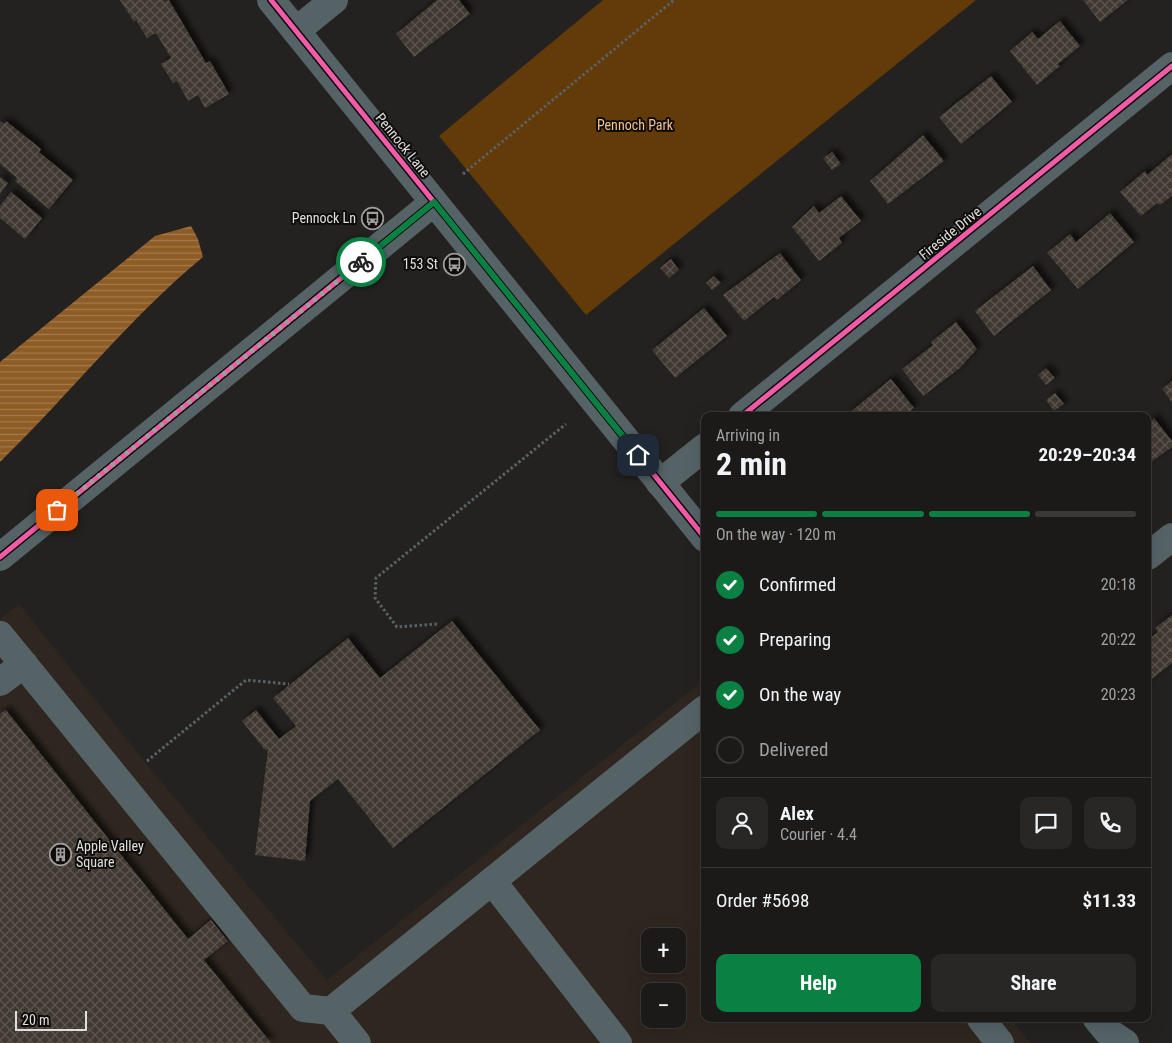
<!DOCTYPE html>
<html lang="en">
<head>
<meta charset="utf-8">
<style>
	body { margin:0; font-family:"Roboto Condensed",sans-serif; background:#282725; color:#f1f3f6; height:100vh; display:flex; flex-direction:column; font-size:19px; white-space:nowrap }
	* { box-sizing:border-box; margin:0 }
	p { font-size:16px; color:#a0a1a2 }
	.icon { flex:none; width:28px; height:28px; fill:none; stroke:currentColor; stroke-width:2; stroke-linecap:round; stroke-linejoin:round }
	.map { position:relative; flex:1; overflow:hidden }
	.details { position:absolute; left:701px; top:412px; width:450px; height:610px; display:flex; flex-direction:column; background:#1b1a18; border-radius:10px; box-shadow:0 5px 20px #0002,0 0 0 1px #393837 }
	.details>* { flex:none }
	.fabs { position:absolute; left:641px; top:928px; display:grid; gap:10px }
	.fabs a { display:grid; place-items:center; width:45px; height:45px; border-radius:10px; background:#1b1a18; box-shadow:0 5px 20px #0002,0 0 0 1px #393837; font-size:25px }
	.scale { position:absolute; left:15px; bottom:12px; width:72px; box-sizing:border-box; padding-left:5px; border:2px solid #e1dedc; border-top:0; font-size:14px; line-height:18px; white-space:nowrap; color:#e1dedc; -webkit-text-stroke:4px #0d0c0a; paint-order:stroke }
	.pin { position:absolute; display:grid; place-items:center; width:42px; height:42px; color:#fff; margin:-21px; border-radius:10px; box-shadow:0 2px 8px #0006 }
	.courier { position:absolute; display:grid; place-items:center; width:50px; height:50px; margin:-25px; border:4px solid #0b8043; border-radius:50%; background:#fff; color:#222; box-shadow:0 1px 6px #0007 }
	.headline em { font-style:normal; font-weight:700 }
	.headline div { display:flex; flex-direction:column-reverse }
	.headline { display:flex; align-items:center; justify-content:space-between; height:85px; padding:0 15px }
	h1 { font-size:32px; font-weight:700; line-height:38px }
	.bar { display:grid; grid-template-columns:repeat(4,1fr); gap:8px 5px; align-content:center; height:60px; padding:0 15px }
	.bar i { height:6px; border-radius:4px; background:#393837 }
	.bar .on { background:#0b8043 }
	.bar p { grid-column:span 4 }
	.line { display:flex; align-items:center; gap:12px; padding:0 15px; border-top:1px solid #393837 }
	.line div { flex:1 }
	.round { display:grid; place-items:center; flex:none; width:52px; height:52px; border-radius:10px; background:#282725 }
	ol { padding:0 15px; list-style:none }
	li { display:flex; align-items:center; gap:15px; height:55px }
	li p { margin-inline-start:auto }
	li .icon { padding:5px; border-radius:50%; background:#0b8043; color:#fff; stroke-width:4 }
	li:last-child { color:#a0a1a2 }
	li i { width:28px; height:28px; border:2px solid #393837; border-radius:50% }
	.primary-button { display:flex; gap:10px; margin-top:auto; padding:10px 15px }
	.primary-button a { flex:1; height:58px; border-radius:10px; background:#0b8043; color:#fff; font-size:20px; font-weight:700; line-height:58px; text-align:center }
	.primary-button a+a { background:#282725; color:#f1f3f6 }
	.map>svg:first-child { display:block }
	.built { fill:#2e261f; fill-rule:evenodd }
	.park { fill:#623b09 }
	.water { fill:url(#water-rules) }
	.building { fill:url(#building-cross-hatch); filter:url(#shadow) }
	.lines { fill:none; stroke-linecap:round; stroke-linejoin:round }
	.path { stroke:#5a6265; stroke-width:3; stroke-dasharray:2.5 2.5; stroke-linecap:butt }
	.minor { stroke:#556367; stroke-width:28 }
	.cycleway-casing { stroke:#0d0c0a; stroke-width:8 }
	.cycleway { stroke:#f35aa7; stroke-width:5 }
	.done { stroke:#9f9c9a; stroke-width:5; stroke-dasharray:0 9 }
	.route { stroke:#0b8043; stroke-width:6 }
	.labels { text-anchor:middle; dominant-baseline:central; stroke-width:4; stroke-linejoin:round; paint-order:stroke }
	.park-label { font-size:14px; fill:#f9c18b; stroke:#0d0c0a }
	.street-label { font-size:14px; fill:#e1dedc; stroke:#0d0c0a }
	.poi-label { font-size:14px; fill:#e1dedc; stroke:#0d0c0a; text-anchor:end }
</style>
</head>
<body>
<div class="map">
<svg width="1172" height="1043" viewBox="0 0 1172 1043">
	<defs>
		<pattern id="water-rules" width="6" height="5" patternUnits="userSpaceOnUse" patternTransform="scale(1.25)"><rect width="6" height="5" fill="#8e5c25"/><path d="M0 2.5h6" fill="none" stroke="#a37b4e"/></pattern>
		<pattern id="building-cross-hatch" width="8" height="8" patternUnits="userSpaceOnUse" patternTransform="scale(1.25)"><rect width="8" height="8" fill="#413930"/><path d="M0 0l8 8M0 8l8-8" fill="none" stroke="#5c554d"/></pattern>
		<filter id="shadow"><feDropShadow dx="4.5" dy="-4.5" stdDeviation="2.5" flood-color="#0009"/></filter>
	</defs>
	<rect width="100%" height="100%" fill="#242220"/>
	<path class="built" d="M19 604 148 766 327 980 705 679V1019H1011L1030 1043H0V619ZM650 936H678V964H650ZM650 991H678V1019H650Z"/>
	<polygon class="park" points="603,0 976,0 586,315 439,136"/>
	<path class="water" d="M191 226 198 239 203 257C128 319 69 395 0 462V362L155 236Z"/>
	<g class="building">
		<polygon points="120,0 164,0 165,1 169,0 206,63 210,61 229,94 205,108 198,95 188,101 177,81 173,83 161,64 171,58 156,33 147,38 136,20 134,22"/>
		<polygon points="437,0 459,0 470,14 414,57 396,34"/>
		<polygon points="1083,0 1128,0 1100,22"/>
		<polygon points="1060,21 1080,46 1058,64 1060,66 1037,85 1010,51 1032,32 1038,39"/>
		<polygon points="991,76 1012,102 961,144 939,117"/>
		<polygon points="0,121 4,124 6,121 41,149 39,152 73,180 49,209 15,181 17,178 0,164"/>
		<polygon points="923,135 944,161 888,204 870,181"/>
		<polygon points="832,152 841,164 832,170 823,158"/>
		<polygon points="1172,154 1172,196 1160,205 1157,203 1141,216 1120,192 1145,171 1147,175"/>
		<polygon points="0,177 8,183 0,194"/>
		<polygon points="11,192 42,218 25,239 0,218 0,206"/>
		<polygon points="841,196 861,221 839,238 842,243 819,261 792,227 814,206 819,213"/>
		<polygon points="1110,213 1134,242 1078,289 1047,253 1070,234 1076,242"/>
		<polygon points="780,253 801,280 777,300 774,297 744,321 723,295"/>
		<polygon points="671,259 679,270 669,278 660,268"/>
		<polygon points="1033,266 1051,290 994,336 975,311"/>
		<polygon points="714,276 721,283 712,290 706,283"/>
		<polygon points="704,308 727,336 675,378 652,350"/>
		<polygon points="956,322 977,349 960,368 923,396 902,369 933,345 931,342"/>
		<polygon points="1046,368 1055,378 1046,385 1038,375"/>
		<polygon points="891,379 914,408 903,416 845,416"/>
		<polygon points="1172,381 1172,402 1162,389"/>
		<polygon points="1055,393 1064,404 1054,411 1046,400"/>
		<polygon points="1154,418 1172,441 1172,447 1148,464 1148,424"/>
		<polygon points="1172,615 1172,663 1148,682 1148,640 1158,632 1155,628"/>
		<polygon points="452,621 540,730 393,848 338,779 310,801 305,861 255,855 268,749 265,750 242,721 256,710 279,739 296,726 273,698 348,638 380,678"/>
		<polygon points="6,710 188,939 211,920 228,941 204,960 271,1043 0,1043 0,714"/>
	</g>
	<g class="lines">
		<g class="path">
			<polyline points="463,174 674,0"/>
			<polyline points="437,624 397,627 375,598 376,578 566,424"/>
			<polyline points="147,761 246,680 289,684"/>
		</g>
		<g class="minor">
			<polyline points="271,0 705,538"/>
			<polyline points="296,31 334,0"/>
			<polyline points="742,416 1172,66"/>
			<polyline points="660,483 705,447"/>
			<polyline points="1148,556 1172,537"/>
			<polyline points="0,557 434,202"/>
			<polyline points="0,635 303,1008 331,1011"/>
			<polyline points="0,682 24,664"/>
			<polyline points="492,881 618,1043"/>
			<polyline points="981,1019 1000,1043"/>
			<polyline points="1097,1019 1107,1031 1125,1043"/>
			<polyline points="357,1043 331,1011 705,709"/>
		</g>
		<defs>
			<g id="cycleway">
				<polyline points="271,0 705,538"/>
				<polyline points="742,416 1172,66"/>
				<polyline points="0,557 434,202"/>
			</g>
		</defs>
		<use href="#cycleway" class="cycleway-casing"/>
		<use href="#cycleway" class="cycleway"/>
	</g>
	<g class="lines">
		<polyline class="done" points="57,510 361,262"/>
		<polyline class="route" points="361,262 434,202 638,455"/>
	</g>
	<defs>
		<symbol id="bus-ring" viewBox="-11 -11 22 22"><circle r="9.5" fill="#0d0c0a" stroke="#9f9c9a" stroke-width="1.5"/><path d="M-5-6H5V4H4V6H2V4H-2V6H-4V4H-5ZM-3.5-4V0h7V-4ZM-3.5 1.2v1.5H-2V1.2ZM2 1.2v1.5H3.5V1.2Z" fill="#9f9c9a"/></symbol>
		<symbol id="building-ring" viewBox="-11 -11 22 22"><circle r="9.5" fill="#0d0c0a" stroke="#9f9c9a" stroke-width="1.5"/><path d="M-4-6H4V6H1V3H-1V6H-4ZM-2.5-4.3h1.7v1.8h-1.7ZM.8-4.3h1.7v1.8H.8ZM-2.5-1h1.7V.8h-1.7ZM.8-1h1.7V.8H.8Z" fill="#9f9c9a"/></symbol>
	</defs>
	<g fill-rule="evenodd">
		<use href="#bus-ring" x="360" y="206" width="25" height="25"/>
		<use href="#bus-ring" x="442" y="252" width="25" height="25"/>
		<use href="#building-ring" x="48" y="842" width="25" height="25"/>
	</g>
	<g class="labels">
		<g class="park-label">
			<text x="635" y="125">Pennoch Park</text>
		</g>
		<g class="street-label">
			<text transform="translate(403 145) rotate(51)">Pennock Lane</text>
			<text transform="translate(950 233) rotate(-39)">Fireside Drive</text>
		</g>
		<g class="poi-label">
			<text x="356" y="218">Pennock Ln</text>
			<text x="438" y="264">153 St</text>
			<text x="76" y="846" text-anchor="start">Apple Valley<tspan x="76" dy="16">Square</tspan></text>
		</g>
	</g>
</svg>
<div class="fabs">
<a>+</a>
<a>−</a>
</div>
<div class="scale">20 m</div>
<div class="pin" style="left:57px;top:510px;background:#ea580c"><svg class="icon" aria-label="bag" viewBox="0 0 24 24"><path d="M5 8h14l-1 12H6zM9 8a3 3 0 0 1 6 0"/></svg></div>
<div class="pin" style="left:638px;top:455px;background:#1f2937"><svg class="icon" aria-label="home" viewBox="0 0 24 24"><path d="M3 11l9-7 9 7M6 9v11h12V9"/></svg></div>
<div class="courier" style="left:361px;top:262px"><svg class="icon" aria-label="bike" viewBox="0 0 24 24"><circle cx="6" cy="16" r="4"/><circle cx="18" cy="16" r="4"/><path d="M6 16l4-8h5l3 8M10 8l3 8H6M13 5h3"/></svg></div>
<section class="details">
<div class="headline"><div><h1>2 min</h1><p>Arriving in</p></div><em>20:29–20:34</em></div>
<div class="bar"><i class="on"></i><i class="on"></i><i class="on"></i><i></i><p>On the way · 120 m</p></div>
<ol>
<li><svg class="icon" aria-label="check" viewBox="0 0 24 24"><path d="M5 12l5 5 9-10"/></svg>Confirmed<p>20:18</p></li>
<li><svg class="icon" aria-label="check" viewBox="0 0 24 24"><path d="M5 12l5 5 9-10"/></svg>Preparing<p>20:22</p></li>
<li><svg class="icon" aria-label="check" viewBox="0 0 24 24"><path d="M5 12l5 5 9-10"/></svg>On the way<p>20:23</p></li>
<li><i></i>Delivered</li>
</ol>
<div class="line" style="height:90px"><a class="round"><svg class="icon" aria-label="person" viewBox="0 0 24 24"><circle cx="12" cy="8" r="4"/><path d="M4 21q1-7 8-7t8 7"/></svg></a><div><b>Alex</b><p>Courier · 4.4</p></div><a class="round"><svg class="icon" aria-label="chat" viewBox="0 0 24 24"><path d="M4 5h16v11H9l-5 4z"/></svg></a><a class="round"><svg class="icon" aria-label="phone" viewBox="0 0 24 24"><path d="M5 4h4l2 5-3 2q2 4 5 5l2-3 5 2v4C11 20 4 13 5 4z"/></svg></a></div>
<div class="line" style="height:65px"><div>Order #5698</div><b>$11.33</b></div>
<div class="primary-button"><a>Help</a><a>Share</a></div>
</section>
</div>
</body>
</html>
